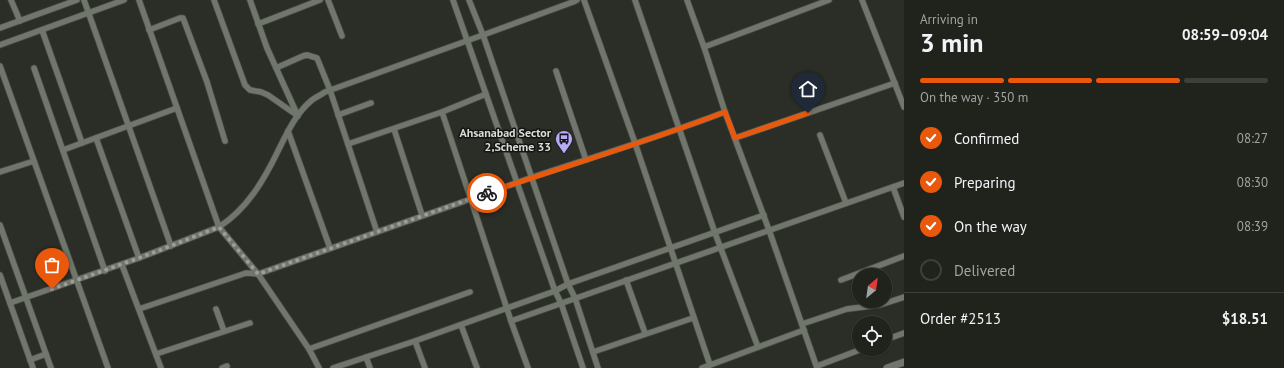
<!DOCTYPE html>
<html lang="en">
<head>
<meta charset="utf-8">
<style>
	body { margin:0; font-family:"PT Sans",sans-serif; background:#2d2f29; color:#f1f3f6; height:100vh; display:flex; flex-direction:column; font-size:15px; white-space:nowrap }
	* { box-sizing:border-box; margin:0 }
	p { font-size:13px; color:#a2a4a3 }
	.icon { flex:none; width:22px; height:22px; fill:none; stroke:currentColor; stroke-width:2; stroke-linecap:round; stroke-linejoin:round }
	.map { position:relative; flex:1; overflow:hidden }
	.details { display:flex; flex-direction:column; background:#20221c; width:380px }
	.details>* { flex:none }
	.needle { width:26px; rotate:29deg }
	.controls { position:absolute; left:852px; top:268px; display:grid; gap:8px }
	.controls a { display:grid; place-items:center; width:40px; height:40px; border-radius:50%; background:#20221c; box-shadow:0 1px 3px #0004,0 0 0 1px #3d3f3b; font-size:20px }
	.pin { position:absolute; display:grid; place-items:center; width:34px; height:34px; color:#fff; margin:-41px -17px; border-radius:50% 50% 50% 0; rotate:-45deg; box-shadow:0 0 4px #0007 }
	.pin .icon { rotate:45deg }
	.courier { position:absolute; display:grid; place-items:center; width:40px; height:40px; margin:-20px; border:3px solid #ea580c; border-radius:50%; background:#fff; color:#222; box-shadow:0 1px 5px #0007 }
	.headline em { font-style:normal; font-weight:600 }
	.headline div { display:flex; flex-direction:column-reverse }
	.headline { display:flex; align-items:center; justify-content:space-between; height:68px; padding:0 16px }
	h1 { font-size:26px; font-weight:600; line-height:30px }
	.bar { display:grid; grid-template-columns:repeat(4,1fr); gap:6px 4px; align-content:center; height:48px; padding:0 16px }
	.bar i { height:5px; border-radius:3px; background:#3d3f3b }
	.bar .active { background:#ea580c }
	.bar p { grid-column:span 4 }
	.line { display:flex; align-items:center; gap:10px; padding:0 16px; border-top:1px solid #3d3f3b }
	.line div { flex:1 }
	ol { padding:0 16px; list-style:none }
	li { display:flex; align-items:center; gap:12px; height:44px }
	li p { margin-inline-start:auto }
	li .icon { padding:4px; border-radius:50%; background:#ea580c; color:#fff; stroke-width:4 }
	li:last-child { color:#a2a4a3 }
	li i { width:22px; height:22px; border:2px solid #3d3f3b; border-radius:50% }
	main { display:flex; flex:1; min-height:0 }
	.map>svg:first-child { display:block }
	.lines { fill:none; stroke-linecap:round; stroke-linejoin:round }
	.minor-casing { stroke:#464943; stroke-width:7 }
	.tertiary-casing { stroke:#464943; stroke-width:8 }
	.minor { stroke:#71766c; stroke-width:5.5 }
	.tertiary { stroke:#71766c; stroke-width:7 }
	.done { stroke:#9c9f99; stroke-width:4; stroke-dasharray:0 7.2 }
	.route { stroke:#ea580c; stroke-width:5 }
	.labels { text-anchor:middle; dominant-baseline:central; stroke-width:3; stroke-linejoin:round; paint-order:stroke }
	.poi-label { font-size:12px; font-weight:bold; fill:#d9dcd7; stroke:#141512; text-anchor:end }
</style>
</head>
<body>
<main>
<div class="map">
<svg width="904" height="368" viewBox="0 0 904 368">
	<rect width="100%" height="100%" fill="#2a2e26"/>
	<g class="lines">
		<defs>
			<g id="minor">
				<polyline points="11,0 20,21"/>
				<polyline points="84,0 171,246"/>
				<polyline points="139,0 219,227 258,274 309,349 319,368"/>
				<polyline points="214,0 245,85 250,90 261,92 268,95 298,116"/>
				<polyline points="250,0 267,48 297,114"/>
				<polyline points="328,0 342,36"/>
				<polyline points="453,0 555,291 561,303 583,368"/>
				<polyline points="469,0 483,35 573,2 577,0"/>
				<polyline points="584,0 635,143 710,365"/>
				<polyline points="635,0 715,233 758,347"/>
				<polyline points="687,0 704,47 725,112 769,230 817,368"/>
				<polyline points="862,0 904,107"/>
				<polyline points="258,24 320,0"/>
				<polyline points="0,28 77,0"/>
				<polyline points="42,30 82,143"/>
				<polyline points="149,30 180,18 183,18 207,82 225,141"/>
				<polyline points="0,45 124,0"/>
				<polyline points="704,47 829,0"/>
				<polyline points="0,66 108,368"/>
				<polyline points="34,68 105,271"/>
				<polyline points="276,68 303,56 307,55 317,58 330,90 377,232"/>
				<polyline points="556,71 586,160"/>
				<polyline points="442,112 511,321 528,368"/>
				<polyline points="338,115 371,103"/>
				<polyline points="394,129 422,215"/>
				<polyline points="288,131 330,248"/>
				<polyline points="820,135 846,203"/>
				<polyline points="96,138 139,258"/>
				<polyline points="735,138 895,83"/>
				<polyline points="348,144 442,112 486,94"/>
				<polyline points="63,150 177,108"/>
				<polyline points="0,172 34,161"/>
				<polyline points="893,187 904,217"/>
				<polyline points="0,225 51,368"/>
				<polyline points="122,265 161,368"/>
				<polyline points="0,275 33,368"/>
				<polyline points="626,280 645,333"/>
				<polyline points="841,280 904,256"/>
				<path d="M10 303 139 258 219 227C247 209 264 180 278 151 287 133 296 113 312 100 316 97 321 95 325 92L483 35 568 284 575 298 598 368"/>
				<path d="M139 309 246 273 258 274C350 242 441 209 533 177 597 156 662 136 725 112"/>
				<polyline points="216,309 224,331"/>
				<polyline points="511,321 904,183"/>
				<polyline points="802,324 847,309 880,305 904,297"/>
				<polyline points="461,325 477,368"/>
				<polyline points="885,340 904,333"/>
				<polyline points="415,341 425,368"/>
				<polyline points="309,349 470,292"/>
				<polyline points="593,352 693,318"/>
				<polyline points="156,354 250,323"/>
				<polyline points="366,357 370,368"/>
				<polyline points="30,360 46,354"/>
				<polyline points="817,366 862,349"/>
				<polyline points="222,368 227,366"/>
				<polyline points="333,368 415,341 555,291 568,284 764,215"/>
				<polyline points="702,368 804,330"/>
			</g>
			<polyline id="tertiary" points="887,368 904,362"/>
		</defs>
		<use href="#minor" class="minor-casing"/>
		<use href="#tertiary" class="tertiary-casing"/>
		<use href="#minor" class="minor"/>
		<use href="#tertiary" class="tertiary"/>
	</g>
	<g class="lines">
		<polyline class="done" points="52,289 150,254 219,227 258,274 487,193"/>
		<path class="route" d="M487 193C566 166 647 142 725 112L735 138 808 113"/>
	</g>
	<defs>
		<symbol id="bus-pin" viewBox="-11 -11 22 30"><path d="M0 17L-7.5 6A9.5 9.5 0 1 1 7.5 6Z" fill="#b8abf7" stroke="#141512"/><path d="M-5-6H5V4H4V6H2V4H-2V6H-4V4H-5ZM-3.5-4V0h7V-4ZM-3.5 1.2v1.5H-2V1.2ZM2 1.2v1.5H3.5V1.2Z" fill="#111"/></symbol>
	</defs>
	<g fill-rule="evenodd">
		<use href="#bus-pin" x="554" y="129" width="20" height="27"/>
	</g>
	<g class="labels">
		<g class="poi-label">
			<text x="551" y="132">Ahsanabad Sector<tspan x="551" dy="14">2,Scheme 33</tspan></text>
		</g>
	</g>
</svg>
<div class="controls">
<a><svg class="needle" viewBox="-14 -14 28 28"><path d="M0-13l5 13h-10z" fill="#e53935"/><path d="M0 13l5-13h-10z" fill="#a2a4a3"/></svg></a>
<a><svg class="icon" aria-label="locate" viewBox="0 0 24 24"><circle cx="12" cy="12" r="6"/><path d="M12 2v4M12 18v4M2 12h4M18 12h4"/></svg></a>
</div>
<div class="pin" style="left:52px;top:289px;background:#ea580c"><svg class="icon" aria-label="bag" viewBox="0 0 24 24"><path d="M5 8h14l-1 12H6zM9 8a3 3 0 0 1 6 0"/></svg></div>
<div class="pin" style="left:808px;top:113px;background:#1f2937"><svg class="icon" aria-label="home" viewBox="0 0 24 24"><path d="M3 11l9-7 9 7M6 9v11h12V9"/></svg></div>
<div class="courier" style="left:487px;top:193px"><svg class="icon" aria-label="bike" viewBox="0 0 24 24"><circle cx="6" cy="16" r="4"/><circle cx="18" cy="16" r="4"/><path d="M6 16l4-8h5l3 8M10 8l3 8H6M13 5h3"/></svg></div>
</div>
<section class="details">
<div class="headline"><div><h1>3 min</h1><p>Arriving in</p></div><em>08:59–09:04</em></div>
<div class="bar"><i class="active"></i><i class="active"></i><i class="active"></i><i></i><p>On the way · 350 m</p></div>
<ol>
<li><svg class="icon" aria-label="check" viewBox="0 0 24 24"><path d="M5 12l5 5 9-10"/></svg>Confirmed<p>08:27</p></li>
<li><svg class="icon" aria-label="check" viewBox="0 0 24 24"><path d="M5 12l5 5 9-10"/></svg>Preparing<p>08:30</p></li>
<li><svg class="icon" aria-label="check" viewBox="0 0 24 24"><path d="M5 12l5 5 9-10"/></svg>On the way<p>08:39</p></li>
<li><i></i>Delivered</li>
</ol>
<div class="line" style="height:52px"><div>Order #2513</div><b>$18.51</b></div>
</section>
</main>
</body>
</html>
